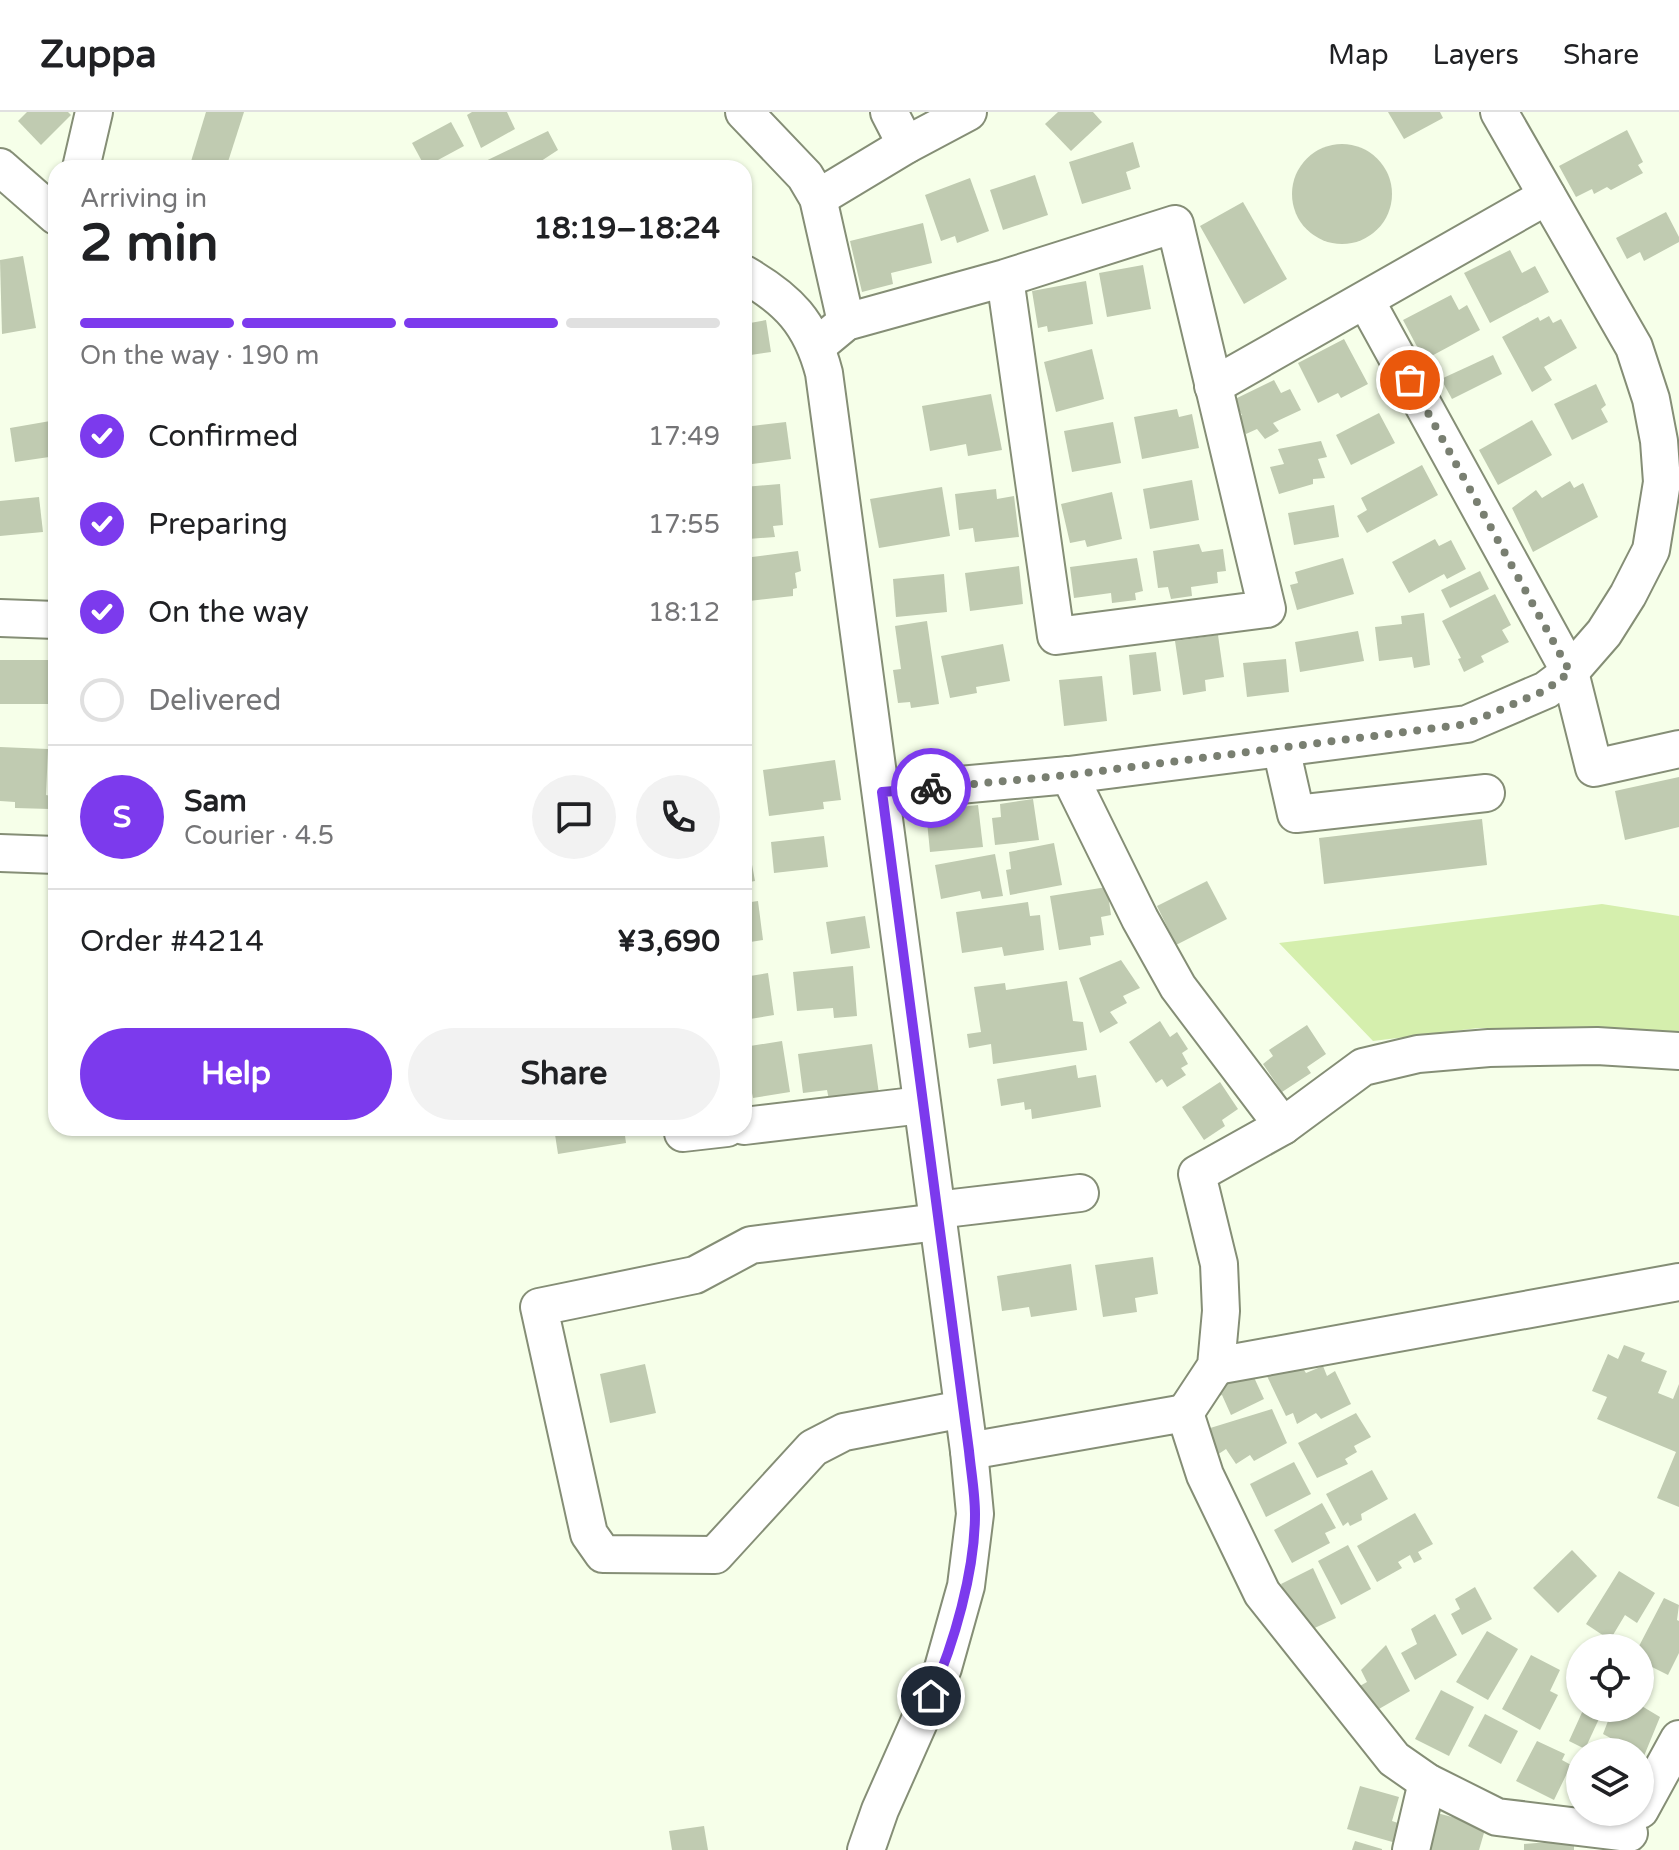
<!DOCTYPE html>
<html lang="en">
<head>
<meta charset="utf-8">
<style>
	body { margin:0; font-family:"Varela Round",sans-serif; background:#f2f2f2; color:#202124; height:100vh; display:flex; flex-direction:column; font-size:30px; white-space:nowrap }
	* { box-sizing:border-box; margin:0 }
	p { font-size:26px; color:#757577 }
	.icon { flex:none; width:44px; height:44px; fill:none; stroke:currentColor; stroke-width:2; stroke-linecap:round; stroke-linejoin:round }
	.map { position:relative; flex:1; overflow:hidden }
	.panel { position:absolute; left:48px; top:48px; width:704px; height:976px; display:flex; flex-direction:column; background:#fff; border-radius:24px; box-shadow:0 2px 6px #0004 }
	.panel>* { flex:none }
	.tools { position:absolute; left:1566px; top:1522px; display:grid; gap:16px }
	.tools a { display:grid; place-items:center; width:88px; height:88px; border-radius:50%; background:#fff; box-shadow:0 2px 6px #0004; font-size:40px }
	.pin { position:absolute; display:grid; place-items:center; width:68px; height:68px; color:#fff; margin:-34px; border:4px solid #fff; border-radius:50%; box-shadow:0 2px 8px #0007 }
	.courier { position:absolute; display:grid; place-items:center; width:80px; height:80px; margin:-40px; border:6px solid #7c3aed; border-radius:50%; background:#fff; color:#222; box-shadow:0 2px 10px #0007 }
	.overview em { font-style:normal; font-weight:700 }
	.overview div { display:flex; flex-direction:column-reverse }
	.overview { display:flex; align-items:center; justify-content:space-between; height:136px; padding:0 32px }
	h1 { font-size:52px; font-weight:700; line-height:60px }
	.bar { display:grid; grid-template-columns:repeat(4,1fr); gap:12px 8px; align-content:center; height:96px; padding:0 32px }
	.bar i { height:10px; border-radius:6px; background:#e0e0e0 }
	.bar .on { background:#7c3aed }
	.bar p { grid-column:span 4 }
	.line { display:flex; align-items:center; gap:20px; padding:0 32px; border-top:2px solid #e0e0e0 }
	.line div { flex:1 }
	.round { display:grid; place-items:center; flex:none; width:84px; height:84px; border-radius:42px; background:#f2f2f2 }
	ol { padding:0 32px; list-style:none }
	li { display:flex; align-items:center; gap:24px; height:88px }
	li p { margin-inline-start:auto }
	li .icon { padding:8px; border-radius:50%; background:#7c3aed; color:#fff; stroke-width:4 }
	li:last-child { color:#757577 }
	li i { width:44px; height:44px; border:4px solid #e0e0e0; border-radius:50% }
	.cta { display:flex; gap:16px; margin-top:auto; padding:16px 32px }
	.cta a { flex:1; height:92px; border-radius:48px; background:#7c3aed; color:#fff; font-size:32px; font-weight:700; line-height:92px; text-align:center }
	.cta a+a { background:#f2f2f2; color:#202124 }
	header { display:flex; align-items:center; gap:48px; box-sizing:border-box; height:112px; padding:0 40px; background:#fff; border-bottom:2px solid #e0e0e0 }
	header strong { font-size:38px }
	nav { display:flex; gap:44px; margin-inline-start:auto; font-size:28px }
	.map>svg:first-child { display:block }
	.green { fill:#d5efad }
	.building { fill:#c0cbb1 }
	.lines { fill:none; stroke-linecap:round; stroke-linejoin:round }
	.minor-casing { stroke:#858e76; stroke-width:40 }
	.minor { stroke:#fff; stroke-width:36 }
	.done { stroke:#797f71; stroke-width:8; stroke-dasharray:0 14.4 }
	.route { stroke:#7c3aed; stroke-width:10 }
</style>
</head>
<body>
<header>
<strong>Zuppa</strong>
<nav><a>Map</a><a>Layers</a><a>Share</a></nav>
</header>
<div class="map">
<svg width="1679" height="1738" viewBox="0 0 1679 1738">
	<rect width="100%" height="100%" fill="#f6ffe9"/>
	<polygon class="green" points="1602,792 1679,804 1679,921 1587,916 1478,916 1373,929 1279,831"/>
	<g class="building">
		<polygon points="27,0 68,0 71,3 41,33 18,9"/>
		<polygon points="206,0 244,0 226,56 189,56"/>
		<polygon points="472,0 507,0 515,17 481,36 467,3"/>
		<polygon points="1058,0 1093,0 1102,10 1071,39 1045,12"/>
		<polygon points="1388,0 1440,0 1443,6 1404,27"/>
		<polygon points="451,10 464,34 425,55 412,31"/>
		<polygon points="1627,18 1643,50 1638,53 1643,61 1611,78 1607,75 1594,82 1592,77 1576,85 1559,54"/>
		<polygon points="548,19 558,38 535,53 537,56 471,56"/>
		<polygon points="1133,30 1140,55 1126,60 1131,77 1082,92 1069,50"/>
		<circle cx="1342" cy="82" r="50"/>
		<polygon points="1035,63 1048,103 1003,118 990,78"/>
		<polygon points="970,66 989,119 957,131 955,124 941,129 925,83"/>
		<polygon points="1243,90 1287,167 1244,192 1200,114"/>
		<polygon points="1666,100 1679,125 1679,130 1644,149 1640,140 1627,147 1616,126"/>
		<polygon points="923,111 932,151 891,161 893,172 862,180 850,129"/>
		<polygon points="1510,138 1522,161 1535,154 1549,180 1490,211 1464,161"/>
		<polygon points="23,144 36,216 2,222 0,148"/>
		<polygon points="1143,153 1151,197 1107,205 1099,161"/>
		<polygon points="1086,169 1093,212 1048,220 1047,214 1038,216 1032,179"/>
		<polygon points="1451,183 1459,198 1467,193 1480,218 1424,248 1403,208"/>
		<polygon points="747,196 750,211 766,208 771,240 744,244 744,197"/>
		<polygon points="1549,204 1553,211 1561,207 1577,236 1544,255 1552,268 1532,280 1502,225 1538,205 1540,209"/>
		<polygon points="1344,227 1368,272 1341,286 1338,281 1318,291 1298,251"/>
		<polygon points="1092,237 1104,287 1056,300 1044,250"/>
		<polygon points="1493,243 1502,262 1452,287 1441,267"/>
		<polygon points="56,261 56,297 54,297 49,262"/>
		<polygon points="1274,268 1281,281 1290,277 1301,298 1273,311 1279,319 1265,327 1257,317 1246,322 1236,305 1242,303 1233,288"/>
		<polygon points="1596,272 1606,293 1601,297 1608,310 1572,328 1554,292"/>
		<polygon points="991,282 1002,338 968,344 966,332 930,339 922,294"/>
		<polygon points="1177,297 1179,305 1192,302 1199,336 1142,347 1134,305"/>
		<polygon points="1379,301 1395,331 1351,353 1336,323"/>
		<polygon points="56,308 56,344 15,350 10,316"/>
		<polygon points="1532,308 1552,343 1498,373 1479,338"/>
		<polygon points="786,310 791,347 744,353 744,315"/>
		<polygon points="1113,310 1121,351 1072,360 1064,319"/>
		<polygon points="1321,329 1327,345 1318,347 1325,366 1313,367 1313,372 1279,382 1270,355 1284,352 1278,337"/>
		<polygon points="1422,353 1438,383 1367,421 1357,404 1367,398 1361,386"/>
		<polygon points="1192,368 1199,408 1150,417 1143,377"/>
		<polygon points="1570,369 1574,376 1583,371 1598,405 1533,440 1512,396 1536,378 1542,386"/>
		<polygon points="780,372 783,413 773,414 775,425 748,427 750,417 744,418 744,375"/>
		<polygon points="942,375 950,424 879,436 870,387"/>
		<polygon points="996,377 997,387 1014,384 1019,425 975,430 973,416 959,418 955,382"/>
		<polygon points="1112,380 1122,427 1087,435 1085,428 1070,431 1061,392"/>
		<polygon points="39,385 43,420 0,424 0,389"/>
		<polygon points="1334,393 1339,425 1294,433 1288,401"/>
		<polygon points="1435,427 1439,434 1451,428 1466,457 1447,467 1444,462 1409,481 1392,450"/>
		<polygon points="1199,432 1202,440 1223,437 1226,459 1217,460 1218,471 1191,475 1192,484 1171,487 1168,475 1158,476 1153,439"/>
		<polygon points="798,439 801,459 795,461 797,476 793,477 793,484 749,489 744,446"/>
		<polygon points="1137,446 1143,479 1135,481 1136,488 1112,491 1111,481 1074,486 1070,455"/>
		<polygon points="1343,446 1354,482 1297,498 1290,473 1298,471 1295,460"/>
		<polygon points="1019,454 1023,492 970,499 965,461"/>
		<polygon points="1480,459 1489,477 1450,496 1441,478"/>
		<polygon points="944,462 947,500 896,505 893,467"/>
		<polygon points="1495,482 1511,513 1502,518 1509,530 1481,544 1484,550 1464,560 1458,547 1461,546 1442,509"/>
		<polygon points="1424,501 1430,553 1414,556 1412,545 1379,549 1375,515 1402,512 1401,504"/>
		<polygon points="927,509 939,592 911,596 910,590 898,591 893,558 901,557 895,514"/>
		<polygon points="1358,519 1364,549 1300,560 1295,530"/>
		<polygon points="1218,523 1224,565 1205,568 1206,579 1183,583 1175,529"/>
		<polygon points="1003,532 1010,569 976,575 977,581 950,586 941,544"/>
		<polygon points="1156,540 1161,579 1133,583 1129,543"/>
		<polygon points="1286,547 1289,580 1247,585 1243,551"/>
		<rect x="0" y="548" width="50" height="44"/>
		<polygon points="1102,564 1107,609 1064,614 1059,568"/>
		<polygon points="0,635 48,637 46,683 51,684 50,697 15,696 15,690 0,689"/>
		<polygon points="835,648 841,688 823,690 824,697 769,704 763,658"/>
		<polygon points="1679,665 1679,715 1625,728 1615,679"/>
		<polygon points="1033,687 1039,728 995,733 992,706 1001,705 1000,692"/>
		<polygon points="978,693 983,735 930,740 926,699"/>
		<polygon points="1482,707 1487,753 1324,772 1319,726"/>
		<polygon points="824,724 828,755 774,761 771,730"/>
		<polygon points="744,725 747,725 755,769 744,771"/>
		<polygon points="1054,731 1062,773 1010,783 1006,758 1011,757 1009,740"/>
		<polygon points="995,742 1003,784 982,787 980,779 941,787 935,753"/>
		<polygon points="1207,769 1227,807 1176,833 1157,794"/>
		<polygon points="1107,775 1111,803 1101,805 1104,823 1090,825 1091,833 1059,838 1050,784"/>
		<polygon points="758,789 763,828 744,831 744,791"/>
		<polygon points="1028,790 1030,804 1040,803 1044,838 1004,844 1002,835 962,841 956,800"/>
		<polygon points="865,804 870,836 831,842 826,810"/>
		<polygon points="1121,848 1140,876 1123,884 1127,891 1110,900 1118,911 1100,921 1079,866"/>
		<polygon points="853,854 857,904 834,906 833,896 797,899 793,860"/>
		<polygon points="768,861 774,903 744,908 744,865"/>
		<polygon points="1067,869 1073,909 1083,910 1087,938 993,952 991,932 969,936 967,922 981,920 974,875 1005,871 1006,878"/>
		<polygon points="1160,909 1170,925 1177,920 1188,937 1182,941 1188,952 1181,956 1186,963 1167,975 1162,967 1156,971 1129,930"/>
		<polygon points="1307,913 1326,942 1307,955 1311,961 1282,980 1263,952 1273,944 1269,938"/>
		<polygon points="782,929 790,980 753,986 751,976 744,977 744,935"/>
		<polygon points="872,932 879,982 829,988 827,978 803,981 798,942"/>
		<polygon points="1076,953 1078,966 1096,963 1101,995 1032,1007 1031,997 1025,998 1024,990 1001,994 997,967"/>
		<polygon points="1220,970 1238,997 1222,1008 1225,1014 1204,1028 1182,995"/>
		<polygon points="554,1016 624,1016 626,1031 558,1042"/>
		<polygon points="1153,1145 1158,1182 1135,1186 1137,1200 1103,1205 1095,1153"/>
		<polygon points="1071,1152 1077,1198 1031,1205 1029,1195 1002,1199 997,1164"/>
		<polygon points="1624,1233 1645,1241 1641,1249 1667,1259 1658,1281 1673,1287 1679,1272 1679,1395 1657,1386 1676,1340 1597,1307 1607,1285 1592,1279 1608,1242 1618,1247"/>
		<polygon points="645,1252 656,1301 610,1311 600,1262"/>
		<polygon points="1323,1254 1327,1264 1335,1259 1351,1292 1321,1307 1316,1301 1297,1312 1293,1301 1286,1304 1266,1262 1302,1255 1306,1261"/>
		<polygon points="1252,1261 1264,1287 1231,1303 1222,1283 1216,1285 1229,1267 1231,1270"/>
		<polygon points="1272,1297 1287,1331 1254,1349 1250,1343 1236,1352 1226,1337 1217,1343 1207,1317"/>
		<polygon points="1356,1301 1371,1325 1354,1334 1357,1340 1345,1347 1348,1352 1317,1366 1298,1331"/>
		<polygon points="1294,1350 1311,1382 1266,1405 1250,1372"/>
		<polygon points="1372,1358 1388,1387 1361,1402 1362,1408 1350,1414 1348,1410 1343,1414 1326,1382"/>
		<polygon points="1322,1391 1336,1416 1325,1421 1330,1431 1292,1451 1274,1418"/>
		<polygon points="1415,1401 1433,1432 1418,1440 1422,1447 1414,1451 1410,1443 1398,1450 1402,1456 1377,1470 1357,1434"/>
		<polygon points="1348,1433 1371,1477 1341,1493 1318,1449"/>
		<polygon points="1572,1438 1597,1464 1558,1501 1533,1476"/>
		<polygon points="1313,1456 1336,1506 1304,1521 1281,1472"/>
		<polygon points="1619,1459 1655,1481 1637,1511 1625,1503 1610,1528 1586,1512"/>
		<polygon points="1475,1475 1492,1507 1462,1523 1451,1502 1460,1497 1455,1487"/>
		<polygon points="1664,1486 1679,1493 1677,1508 1679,1509 1679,1541 1668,1563 1640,1549 1638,1536"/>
		<polygon points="1435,1502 1457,1543 1415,1568 1401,1541 1417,1532 1411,1517"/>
		<polygon points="1487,1519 1518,1537 1488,1588 1456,1570"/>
		<polygon points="1386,1533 1410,1579 1372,1601 1358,1575 1367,1570 1361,1558"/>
		<polygon points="1531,1543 1560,1558 1550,1579 1558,1583 1540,1618 1502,1597"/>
		<polygon points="1441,1578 1474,1595 1449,1644 1415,1627"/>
		<polygon points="1640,1593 1660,1605 1644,1644 1603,1622 1613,1596 1640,1596"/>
		<polygon points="1584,1596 1604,1596 1585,1637 1569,1629"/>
		<polygon points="1485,1602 1518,1619 1501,1652 1468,1634"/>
		<polygon points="1537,1629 1565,1642 1562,1648 1571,1653 1554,1688 1516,1669"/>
		<polygon points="1580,1656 1580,1682 1568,1677"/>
		<polygon points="1360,1674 1399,1685 1392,1709 1401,1712 1396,1731 1347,1717"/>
		<polygon points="1437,1701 1486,1714 1479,1738 1427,1738"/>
		<polygon points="704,1714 708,1738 672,1738 669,1719"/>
		<polygon points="1574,1728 1574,1738 1524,1738 1524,1732"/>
		<polygon points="1355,1729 1382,1737 1382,1738 1352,1738"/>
	</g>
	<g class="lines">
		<defs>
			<g id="minor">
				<polyline points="744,0 805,64 818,86 846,210"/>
				<polyline points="889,0 906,33"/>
				<polyline points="0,55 56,104"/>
				<polyline points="81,56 94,0"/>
				<polyline points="818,86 906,33 968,0"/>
				<path d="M744 162C788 187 811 211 824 261L969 1339 975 1402 966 1474 943 1556 880 1698 866 1738"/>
				<polyline points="1366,189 1570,560 1594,656 1679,637"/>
				<polyline points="817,234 846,210 1005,166 1175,112 1267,497 1056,524 1005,166"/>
				<polyline points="1213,274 1547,84"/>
				<polyline points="0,506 56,508"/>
				<polyline points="1281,636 1296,702 1486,681"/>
				<polyline points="1069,663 1140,807 1178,875 1283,1014"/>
				<polyline points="882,680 1069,663 1467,612 1546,578 1570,560 1604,521 1628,483 1651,438 1662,370 1659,329 1651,287 1634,235 1499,0"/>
				<polyline points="0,741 56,743"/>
				<polyline points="744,1014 922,993"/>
				<polyline points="683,1016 683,1021 727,1016"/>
				<polyline points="936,1098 1080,1081"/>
				<polyline points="938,1110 751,1133 695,1163 539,1195 589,1422 603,1442 715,1443 813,1336 844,1320 963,1297"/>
				<polyline points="1216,1254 1679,1170"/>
				<polyline points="1185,1301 1216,1254 1221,1199 1219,1152 1197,1062 1283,1014 1363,955 1418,942 1489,936 1597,934 1679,939"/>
				<polyline points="969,1339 1185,1301 1205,1363 1262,1481 1394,1647 1427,1670 1497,1705 1629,1721"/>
				<polyline points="1640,1698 1679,1627"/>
				<polyline points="1411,1738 1427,1670"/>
			</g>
		</defs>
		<use href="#minor" class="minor-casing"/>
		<use href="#minor" class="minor"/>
	</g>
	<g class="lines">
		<polyline class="done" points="931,676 1069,663 1467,612 1546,578 1570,560 1410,268"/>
		<path class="route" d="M931 1584C954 1532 975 1459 975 1402 975 1381 971 1360 969 1339L882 680 931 676"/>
	</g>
</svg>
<div class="tools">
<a><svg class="icon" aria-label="locate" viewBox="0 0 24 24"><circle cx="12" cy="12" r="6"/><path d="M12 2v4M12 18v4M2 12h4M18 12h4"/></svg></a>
<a><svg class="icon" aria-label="layers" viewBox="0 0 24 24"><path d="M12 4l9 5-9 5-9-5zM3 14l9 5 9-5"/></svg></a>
</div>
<div class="pin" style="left:1410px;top:268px;background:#ea580c"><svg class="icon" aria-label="bag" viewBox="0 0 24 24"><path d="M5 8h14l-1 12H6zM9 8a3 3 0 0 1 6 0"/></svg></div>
<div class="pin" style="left:931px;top:1584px;background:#1f2937"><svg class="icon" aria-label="home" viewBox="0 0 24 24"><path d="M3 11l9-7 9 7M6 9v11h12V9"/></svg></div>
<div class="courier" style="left:931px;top:676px"><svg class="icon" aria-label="bike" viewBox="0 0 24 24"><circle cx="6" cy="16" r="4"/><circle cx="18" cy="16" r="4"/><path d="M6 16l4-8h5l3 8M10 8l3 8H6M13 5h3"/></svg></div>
<section class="panel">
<div class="overview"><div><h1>2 min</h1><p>Arriving in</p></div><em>18:19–18:24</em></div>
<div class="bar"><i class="on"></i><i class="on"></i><i class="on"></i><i></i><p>On the way · 190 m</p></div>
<ol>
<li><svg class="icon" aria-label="check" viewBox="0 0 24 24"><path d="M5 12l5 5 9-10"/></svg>Confirmed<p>17:49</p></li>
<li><svg class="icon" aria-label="check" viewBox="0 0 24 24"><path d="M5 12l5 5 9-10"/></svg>Preparing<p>17:55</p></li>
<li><svg class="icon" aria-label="check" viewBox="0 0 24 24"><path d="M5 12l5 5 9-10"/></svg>On the way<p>18:12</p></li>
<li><i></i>Delivered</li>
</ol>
<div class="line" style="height:144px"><b class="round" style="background:#7c3aed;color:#fff">S</b><div><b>Sam</b><p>Courier · 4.5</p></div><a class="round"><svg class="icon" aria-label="chat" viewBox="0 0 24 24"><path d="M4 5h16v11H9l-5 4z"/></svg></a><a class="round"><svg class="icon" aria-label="phone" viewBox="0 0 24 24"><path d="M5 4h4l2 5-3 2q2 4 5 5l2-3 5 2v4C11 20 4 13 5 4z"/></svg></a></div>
<div class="line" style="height:104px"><div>Order #4214</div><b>¥3,690</b></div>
<div class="cta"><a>Help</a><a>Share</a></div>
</section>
</div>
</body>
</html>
